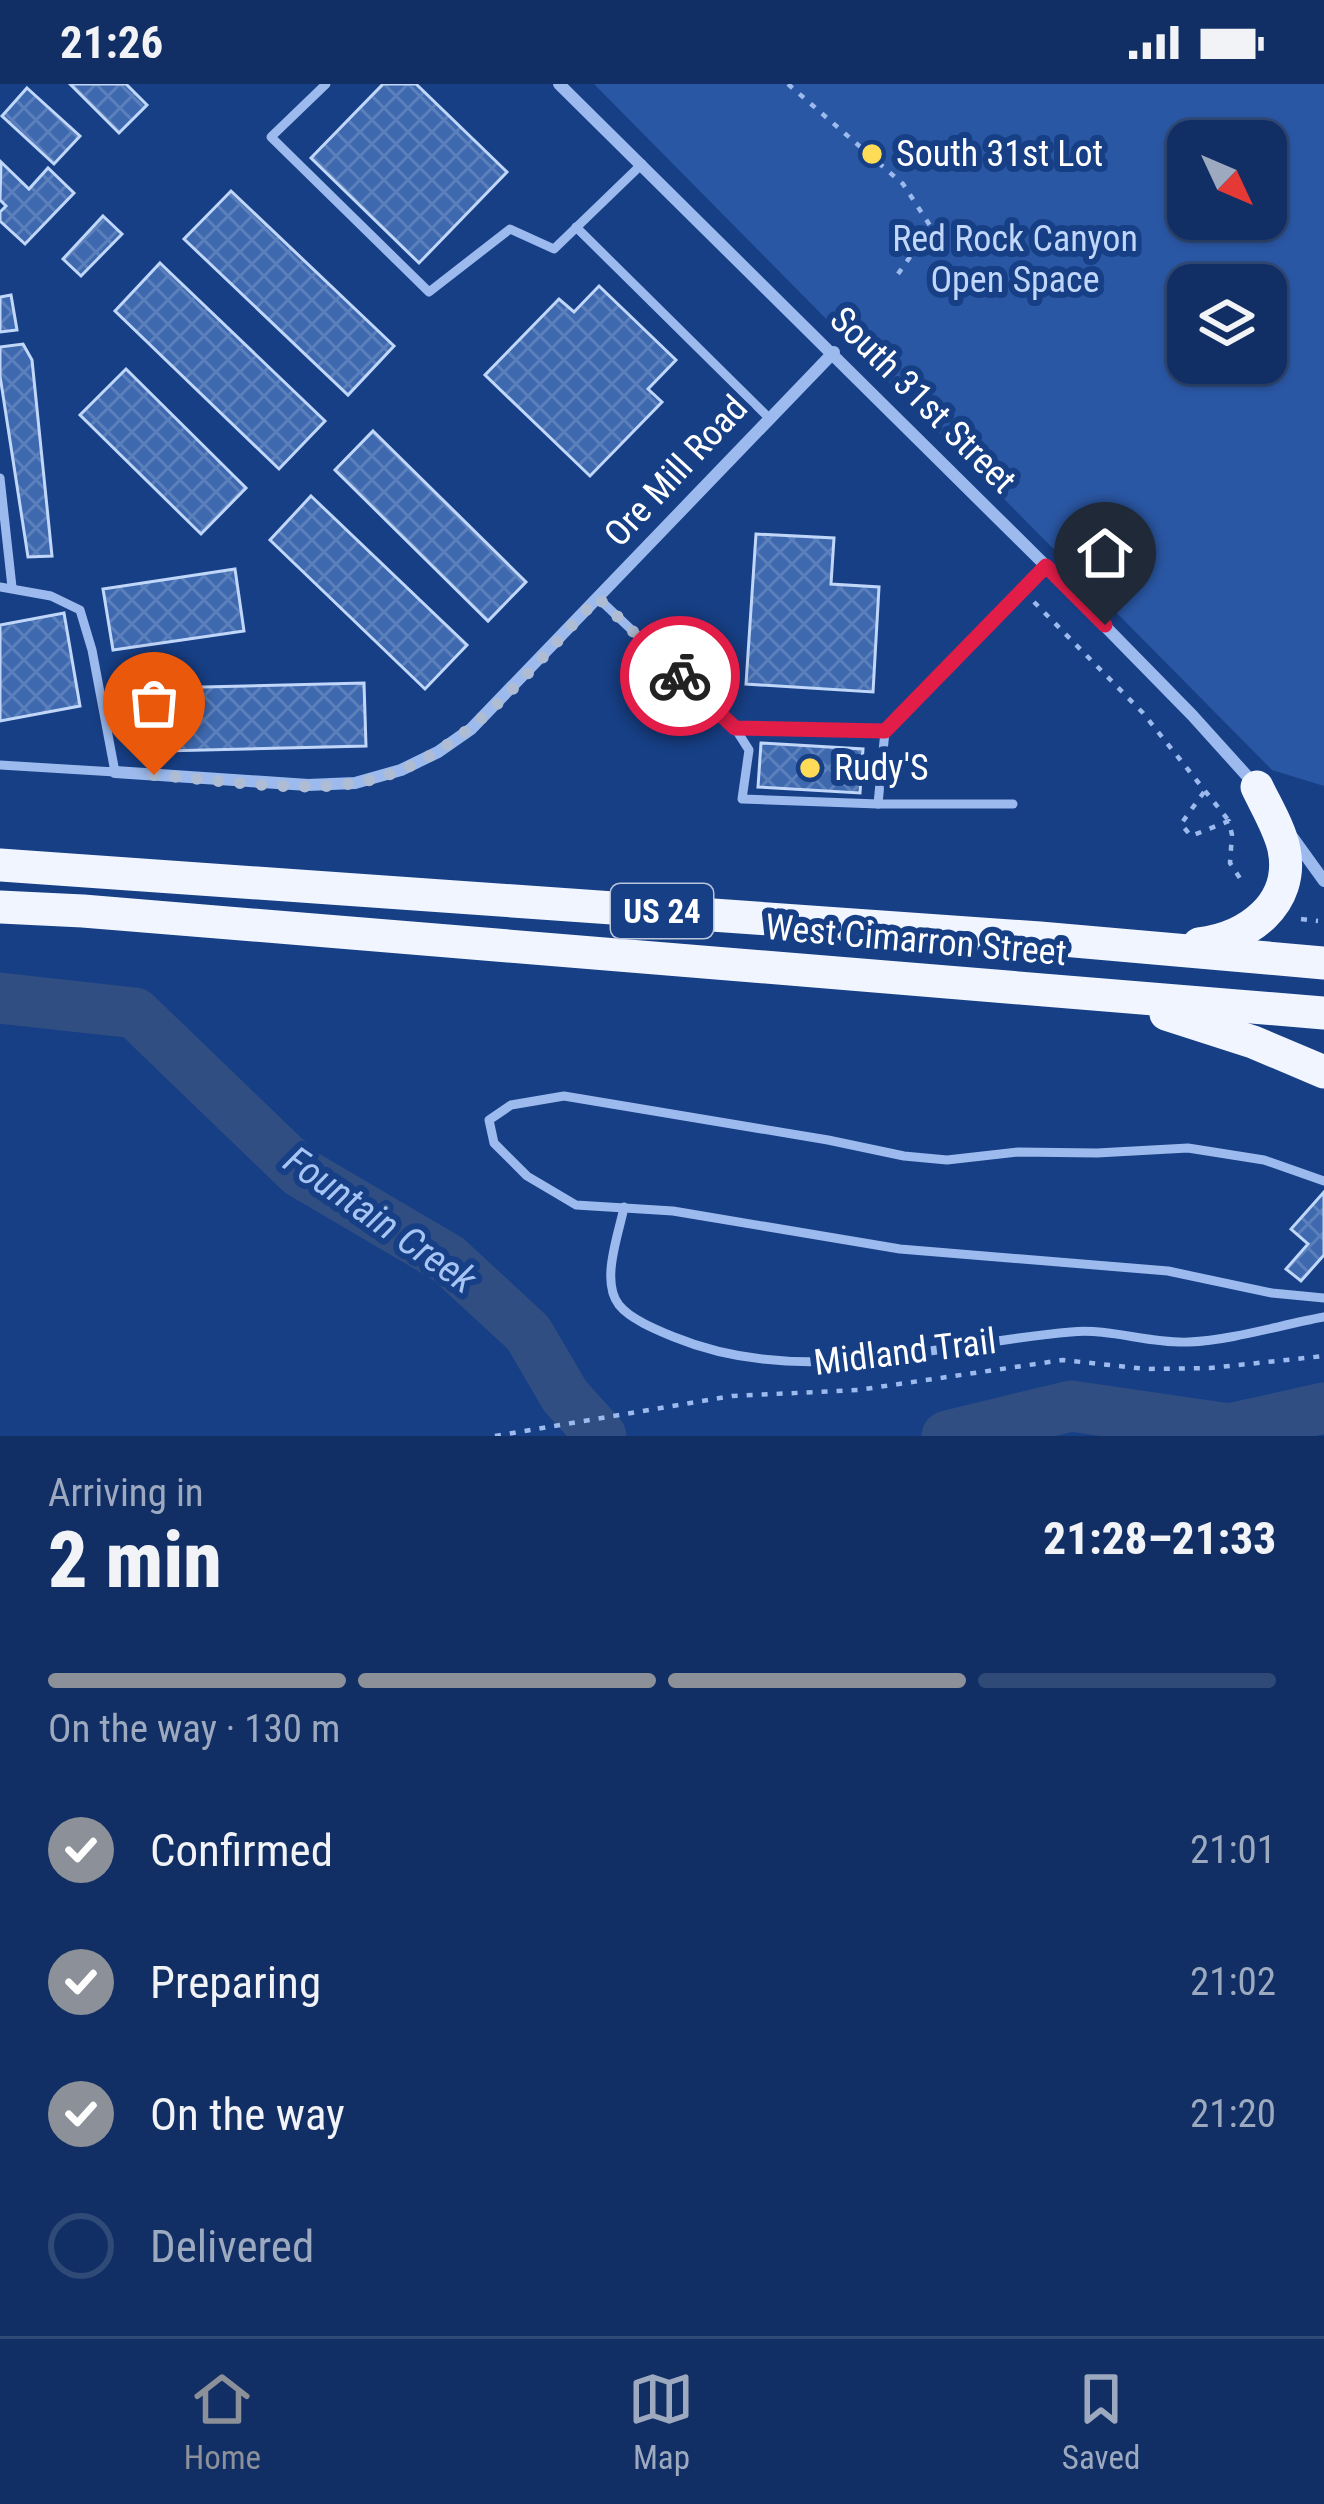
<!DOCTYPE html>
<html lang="en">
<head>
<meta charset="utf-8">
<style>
	body { margin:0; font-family:"Roboto Condensed",sans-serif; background:#1e3b6d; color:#f1f3f6; height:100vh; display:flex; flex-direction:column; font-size:45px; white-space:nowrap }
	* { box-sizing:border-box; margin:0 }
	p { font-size:39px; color:#9ca9bf }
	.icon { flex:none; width:66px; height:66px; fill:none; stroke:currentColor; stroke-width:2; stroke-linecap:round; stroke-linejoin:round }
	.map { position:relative; height:1352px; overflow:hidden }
	.drawer { display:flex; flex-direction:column; background:#112f64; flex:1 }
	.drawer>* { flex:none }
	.needle { width:78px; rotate:134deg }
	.controls { position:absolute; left:1167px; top:36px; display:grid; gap:24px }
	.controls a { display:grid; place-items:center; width:120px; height:120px; border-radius:24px; background:#112f64; box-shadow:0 3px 9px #0004,0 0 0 3px #304a78; font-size:60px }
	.pin { position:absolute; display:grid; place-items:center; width:102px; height:102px; color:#fff; margin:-123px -51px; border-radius:50% 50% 50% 0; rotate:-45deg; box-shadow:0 0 12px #0007 }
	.pin .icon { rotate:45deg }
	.courier { position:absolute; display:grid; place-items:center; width:120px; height:120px; margin:-60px; border:9px solid #e11d48; border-radius:50%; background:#fff; color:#222; box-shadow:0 3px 15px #0007 }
	.summary em { font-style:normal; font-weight:800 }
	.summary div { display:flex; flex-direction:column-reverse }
	.summary { display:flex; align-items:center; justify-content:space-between; height:204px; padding:0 48px }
	h1 { font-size:78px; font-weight:800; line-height:90px }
	.bar { display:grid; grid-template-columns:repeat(4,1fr); gap:18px 12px; align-content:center; height:144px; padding:0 48px }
	.bar i { height:15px; border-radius:9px; background:#304a78 }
	.bar .current { background:#8c9099 }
	.bar p { grid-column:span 4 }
	ol { padding:0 48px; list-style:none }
	li { display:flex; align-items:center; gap:36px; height:132px }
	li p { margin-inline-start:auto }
	li .icon { padding:12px; border-radius:50%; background:#8c9099; color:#fff; stroke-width:4 }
	li:last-child { color:#9ca9bf }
	li i { width:66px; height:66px; border:6px solid #304a78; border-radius:50% }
	.status { display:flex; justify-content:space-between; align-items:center; height:84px; padding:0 60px; background:#112f64; direction:ltr }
	.status svg { height:33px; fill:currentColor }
	.tab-bar { display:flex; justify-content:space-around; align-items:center; height:168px; border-top:3px solid #304a78; background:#112f64; font-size:33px; color:#9ca9bf }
	.tab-bar a { display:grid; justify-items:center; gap:6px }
	.tab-bar .current { color:#8c9099 }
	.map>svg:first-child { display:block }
	.park { fill:#2a57a4; fill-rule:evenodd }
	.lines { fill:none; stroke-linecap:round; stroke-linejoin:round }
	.river { stroke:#304e82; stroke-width:51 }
	.building { fill:url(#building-cross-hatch); stroke:#c1d7fa; stroke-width:3 }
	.path { stroke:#9cbaed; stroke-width:4.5; stroke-dasharray:6 9; stroke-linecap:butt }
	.service { stroke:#9cbaed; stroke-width:9 }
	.minor { stroke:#9cbaed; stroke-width:12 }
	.trunk { stroke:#f0f5ff; stroke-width:33 }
	.done { stroke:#aebcd4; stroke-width:12; stroke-dasharray:0 21.6 }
	.route { stroke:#e11d48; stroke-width:15 }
	.poi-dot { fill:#ffdc58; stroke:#173f85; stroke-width:4.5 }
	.labels { text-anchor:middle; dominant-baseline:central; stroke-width:12; stroke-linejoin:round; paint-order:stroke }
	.shield { fill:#173f85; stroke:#b9c5da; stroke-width:3 }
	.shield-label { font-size:33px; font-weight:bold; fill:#fff }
	.poi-label { font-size:36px; fill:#fff; stroke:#173f85; text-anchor:start }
	.park-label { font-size:36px; fill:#c1d7fa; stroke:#173f85 }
	.street-label { font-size:36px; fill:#fff; stroke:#173f85 }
	.water-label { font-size:39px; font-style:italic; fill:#a7c5f4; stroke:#173f85 }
</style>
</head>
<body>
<div class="status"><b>21:26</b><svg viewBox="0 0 49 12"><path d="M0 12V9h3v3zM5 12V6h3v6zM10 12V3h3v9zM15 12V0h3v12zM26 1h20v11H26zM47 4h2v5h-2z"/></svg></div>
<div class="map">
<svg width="1324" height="1352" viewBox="0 0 1324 1352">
	<defs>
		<pattern id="building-cross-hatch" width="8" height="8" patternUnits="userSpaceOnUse" patternTransform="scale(3)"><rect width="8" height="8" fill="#3f69af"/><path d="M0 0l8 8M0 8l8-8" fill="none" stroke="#5c80bb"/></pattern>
	</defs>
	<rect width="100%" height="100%" fill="#173f85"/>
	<path class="park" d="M594 0H1324V702L1272 686ZM1188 57H1266V135H1188ZM1188 201H1266V279H1188Z"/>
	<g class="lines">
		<g class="river">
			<polyline points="0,914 135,929 300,1088 448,1175 528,1249 565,1312 601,1352"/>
			<polyline points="947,1352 1071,1322 1229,1345 1324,1324"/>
		</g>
	</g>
	<g class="building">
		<polygon points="70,0 126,0 147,21 119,49"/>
		<polygon points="383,0 416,0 507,88 419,179 311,74"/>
		<polygon points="27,4 80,52 54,80 2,32"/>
		<polygon points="1,78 29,105 48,84 74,109 25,160 0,137 0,128 6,122 0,116"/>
		<polygon points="231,107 394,262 348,311 184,155"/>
		<polygon points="103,132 122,150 81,192 63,175"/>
		<polygon points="160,179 325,337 279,385 115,227"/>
		<polygon points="599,202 676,276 648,305 662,318 590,392 485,291 559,215 574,228"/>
		<polygon points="11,211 17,246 0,248 0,213"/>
		<polygon points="23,260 32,276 52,472 28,473 0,292 0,263"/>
		<polygon points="126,285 246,404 201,450 80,331"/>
		<polygon points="373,347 526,498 488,537 335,386"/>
		<polygon points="311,412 467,561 425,605 270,456"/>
		<polygon points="756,450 834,454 831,500 879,503 873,608 746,600"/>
		<polygon points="235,485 244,547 113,566 103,505"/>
		<polygon points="64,529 80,622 0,637 0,541"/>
		<polygon points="364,599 366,662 164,667 162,604"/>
		<polygon points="761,659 863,665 860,709 758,703"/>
		<polygon points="1324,1108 1324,1171 1301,1197 1286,1185 1308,1160 1291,1145"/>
	</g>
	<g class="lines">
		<g class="path">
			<polyline points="788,0 903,100 931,143 893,197"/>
			<polyline points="1034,518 1143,629 1229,737"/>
			<polyline points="1204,708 1181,740 1191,752 1229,737 1232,751 1230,779 1243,799"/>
			<polyline points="1301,835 1318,837"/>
			<polyline points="495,1352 732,1312 858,1306 1063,1276 1146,1285 1210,1284 1324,1272"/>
		</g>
		<g class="service">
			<polyline points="326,0 271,53 429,208 510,145 554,165 642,80"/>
			<polyline points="576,143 768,333"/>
			<polyline points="0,394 12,503"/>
			<polyline points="0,503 51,512 80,526 92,566 115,688 0,681"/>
			<polyline points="598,514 735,644 749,666 742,715 878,720 885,647 1046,482"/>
			<polyline points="735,644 885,647"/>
			<polyline points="878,720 1013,720"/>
			<polyline points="1324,1097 1264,1076 1188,1064 1097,1069 1018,1068 947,1076 904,1072 828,1056 564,1012 511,1021 489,1036 494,1059 527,1092 576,1121 673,1127 900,1165 1168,1187 1272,1209 1324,1214"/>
			<path d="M624 1123C619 1150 600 1197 619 1221 630 1235 657 1246 674 1253 803 1306 938 1259 1071 1248 1111 1244 1149 1260 1189 1258 1233 1256 1280 1241 1324 1233"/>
		</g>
		<g class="minor">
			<polyline points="559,0 1046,482 1192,631 1257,703"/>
			<polyline points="115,688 308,701 355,699 401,686 438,668 471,645 834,268"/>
			<polyline points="1293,754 1324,797"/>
		</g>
		<g class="trunk">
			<polyline points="0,781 1040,854 1324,879"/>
			<polyline points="0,823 83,827 1324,929"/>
			<path d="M1199 860C1248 854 1295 820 1284 765 1280 745 1266 722 1257 703"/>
			<polyline points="1166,930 1253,958 1324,988"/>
		</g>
	</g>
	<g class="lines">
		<path class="done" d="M154 691C216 695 294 709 355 699 461 682 528 585 598 514L680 592"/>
		<polyline class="route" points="680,592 735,644 885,647 1046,482 1105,541"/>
	</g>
	<g class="poi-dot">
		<circle cx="872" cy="70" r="12"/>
		<circle cx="810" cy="684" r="12"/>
	</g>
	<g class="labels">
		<rect class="shield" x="611" y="800" width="102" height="54" rx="9"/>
		<g class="shield-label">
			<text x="662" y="827">US 24</text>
		</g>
		<g class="poi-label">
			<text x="896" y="70">South 31st Lot</text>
			<text x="834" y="684">Rudy'S</text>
		</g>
		<g class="park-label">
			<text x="1015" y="155">Red Rock Canyon<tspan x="1015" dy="41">Open Space</tspan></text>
		</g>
		<g class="street-label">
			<text transform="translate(923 316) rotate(45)">South 31st Street</text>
			<text transform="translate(676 387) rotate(-47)">Ore Mill Road</text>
			<text transform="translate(916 856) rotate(5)">West Cimarron Street</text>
			<text transform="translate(905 1268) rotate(-7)">Midland Trail</text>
		</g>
		<g class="water-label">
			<text transform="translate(380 1136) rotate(35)">Fountain Creek</text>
		</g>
	</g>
</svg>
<div class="controls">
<a><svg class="needle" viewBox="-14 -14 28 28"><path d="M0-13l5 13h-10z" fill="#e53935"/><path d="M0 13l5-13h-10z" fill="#9ca9bf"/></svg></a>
<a><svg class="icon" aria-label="layers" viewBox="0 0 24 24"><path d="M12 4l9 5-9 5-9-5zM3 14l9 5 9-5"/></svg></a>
</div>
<div class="pin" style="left:154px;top:691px;background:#ea580c"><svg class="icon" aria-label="bag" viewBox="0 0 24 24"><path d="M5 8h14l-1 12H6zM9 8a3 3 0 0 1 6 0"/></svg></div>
<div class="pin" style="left:1105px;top:541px;background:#1f2937"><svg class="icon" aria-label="home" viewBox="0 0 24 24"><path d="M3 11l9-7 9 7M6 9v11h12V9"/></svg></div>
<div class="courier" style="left:680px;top:592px"><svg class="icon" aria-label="bike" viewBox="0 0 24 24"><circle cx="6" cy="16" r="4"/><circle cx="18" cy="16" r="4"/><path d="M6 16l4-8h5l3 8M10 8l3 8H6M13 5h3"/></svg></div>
</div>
<section class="drawer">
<div class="summary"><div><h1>2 min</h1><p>Arriving in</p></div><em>21:28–21:33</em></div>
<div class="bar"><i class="current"></i><i class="current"></i><i class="current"></i><i></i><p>On the way · 130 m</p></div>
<ol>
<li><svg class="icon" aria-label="check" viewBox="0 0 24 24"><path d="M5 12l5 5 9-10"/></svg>Confirmed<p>21:01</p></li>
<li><svg class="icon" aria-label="check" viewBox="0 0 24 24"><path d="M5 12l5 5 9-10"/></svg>Preparing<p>21:02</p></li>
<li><svg class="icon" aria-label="check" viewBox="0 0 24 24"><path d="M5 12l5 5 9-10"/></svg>On the way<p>21:20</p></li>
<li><i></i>Delivered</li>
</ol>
</section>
<nav class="tab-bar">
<a class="current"><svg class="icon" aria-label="home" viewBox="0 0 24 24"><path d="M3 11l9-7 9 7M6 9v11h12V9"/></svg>Home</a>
<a><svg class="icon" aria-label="map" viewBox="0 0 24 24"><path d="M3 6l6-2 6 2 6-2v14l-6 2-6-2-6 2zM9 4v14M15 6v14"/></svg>Map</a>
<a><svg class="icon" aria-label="saved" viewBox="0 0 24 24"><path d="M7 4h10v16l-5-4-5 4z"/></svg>Saved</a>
</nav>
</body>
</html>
